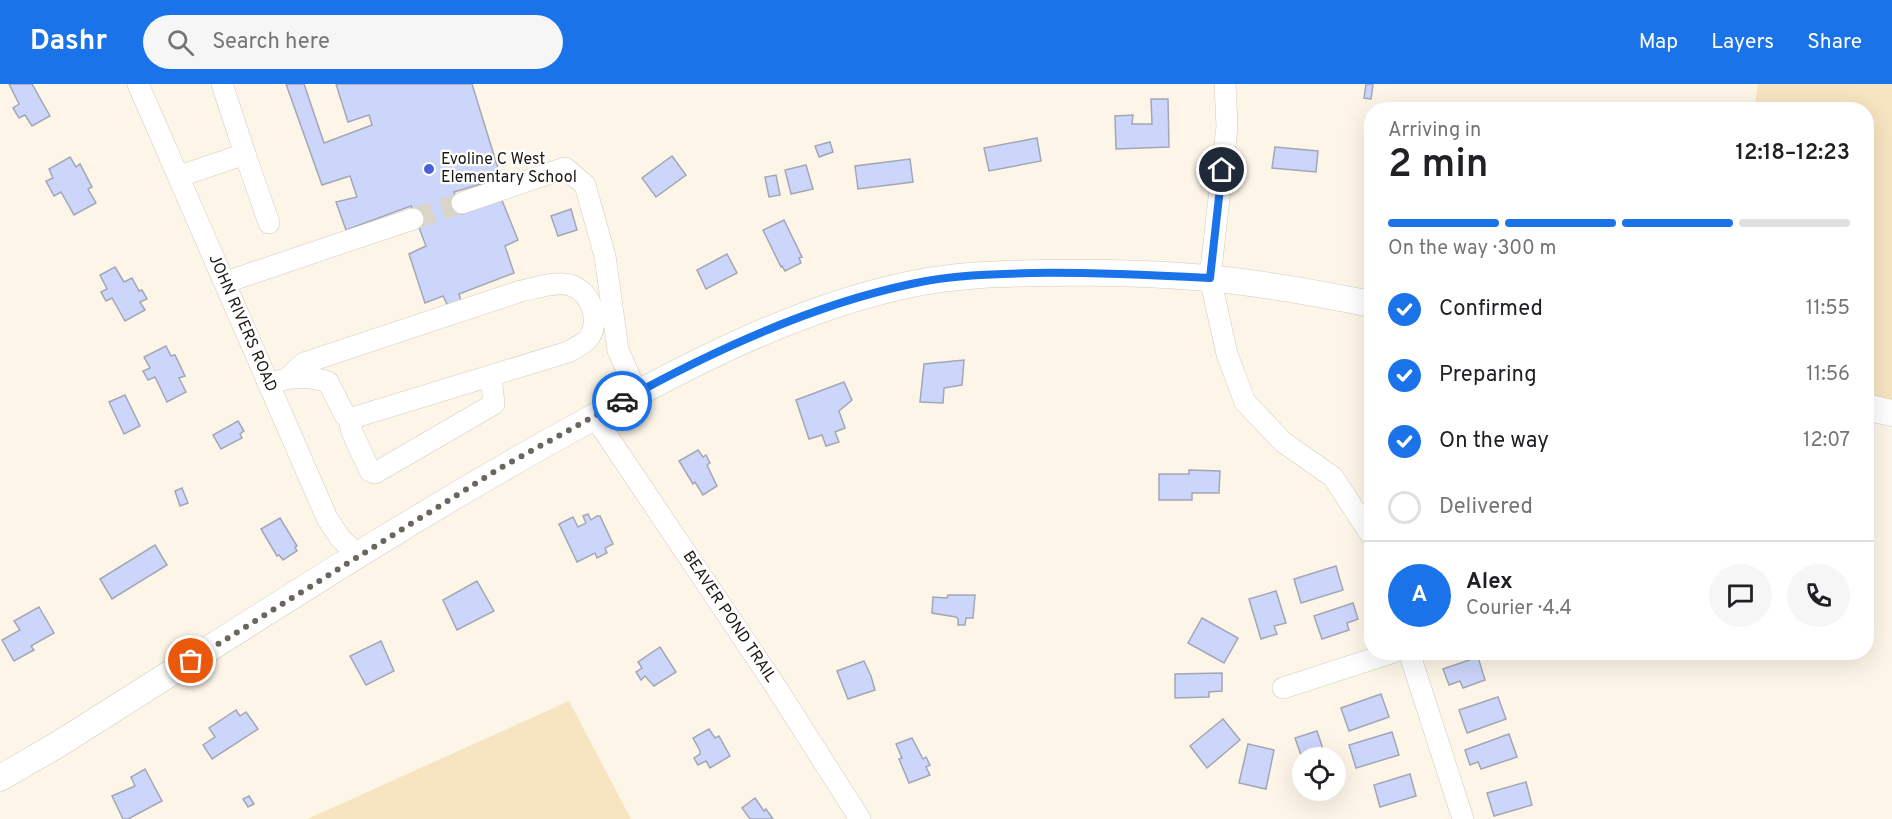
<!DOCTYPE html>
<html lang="en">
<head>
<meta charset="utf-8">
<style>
	body { margin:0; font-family:Overpass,sans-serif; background:#f6f6f6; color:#202124; height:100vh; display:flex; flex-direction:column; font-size:22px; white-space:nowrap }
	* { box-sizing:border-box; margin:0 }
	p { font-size:20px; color:#757577 }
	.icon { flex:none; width:33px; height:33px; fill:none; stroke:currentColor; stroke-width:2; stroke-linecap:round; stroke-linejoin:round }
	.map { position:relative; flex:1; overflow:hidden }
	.side { position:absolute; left:1364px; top:18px; width:510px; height:558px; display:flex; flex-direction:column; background:#fff; border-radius:24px; box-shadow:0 6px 24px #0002 }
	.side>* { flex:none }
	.buttons { position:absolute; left:1292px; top:663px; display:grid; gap:12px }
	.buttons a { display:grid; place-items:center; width:54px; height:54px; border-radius:50%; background:#fff; box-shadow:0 6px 24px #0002; font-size:30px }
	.pin { position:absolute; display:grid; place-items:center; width:51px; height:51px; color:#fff; margin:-26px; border:3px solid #fff; border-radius:50%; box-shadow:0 2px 6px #0007 }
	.courier { position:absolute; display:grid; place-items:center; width:60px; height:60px; margin:-30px; border:4px solid #1a73e8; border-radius:50%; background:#fff; color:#222; box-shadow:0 2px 8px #0007 }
	.summary em { font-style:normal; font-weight:600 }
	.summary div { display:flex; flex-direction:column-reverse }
	.summary { display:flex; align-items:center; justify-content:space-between; height:102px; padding:0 24px }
	h1 { font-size:39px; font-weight:600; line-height:45px }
	.bar { display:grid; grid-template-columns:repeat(4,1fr); gap:9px 6px; align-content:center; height:72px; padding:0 24px }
	.bar i { height:8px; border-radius:4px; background:#e0e0e0 }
	.bar .on { background:#1a73e8 }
	.bar p { grid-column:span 4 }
	.line { display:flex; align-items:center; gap:15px; padding:0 24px; border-top:2px solid #e0e0e0 }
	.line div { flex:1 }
	.round { display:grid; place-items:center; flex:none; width:63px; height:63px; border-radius:32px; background:#f6f6f6 }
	ol { padding:0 24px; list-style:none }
	li { display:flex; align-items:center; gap:18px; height:66px }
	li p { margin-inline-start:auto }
	li .icon { padding:6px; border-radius:50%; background:#1a73e8; color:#fff; stroke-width:4 }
	li:last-child { color:#757577 }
	li i { width:33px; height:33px; border:3px solid #e0e0e0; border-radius:50% }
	header { display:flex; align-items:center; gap:36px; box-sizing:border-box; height:84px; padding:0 30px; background:#1a73e8; color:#fff }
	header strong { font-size:28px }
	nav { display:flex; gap:33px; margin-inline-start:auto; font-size:21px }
	.search { width:420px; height:54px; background:#f6f6f6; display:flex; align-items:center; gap:15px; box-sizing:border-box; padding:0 21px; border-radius:33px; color:#757577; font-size:22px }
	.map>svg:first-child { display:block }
	.green { fill:#f7e5c1 }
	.building { fill:#cbd6fa; stroke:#a3a7b5; stroke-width:1.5 }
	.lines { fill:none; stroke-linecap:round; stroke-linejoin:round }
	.minor-tunnel { stroke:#dbd5c8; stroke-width:21; stroke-dasharray:21 10; stroke-linecap:butt }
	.minor-casing { stroke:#d2cbbd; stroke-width:22 }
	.major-casing { stroke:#d2cbbd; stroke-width:27 }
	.minor { stroke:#fff; stroke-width:21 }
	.major { stroke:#fff; stroke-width:26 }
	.done { stroke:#6a665e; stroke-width:6; stroke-dasharray:0 10.8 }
	.route { stroke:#1a73e8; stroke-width:8 }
	.poi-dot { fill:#4d61d6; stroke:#fff; stroke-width:2 }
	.labels { text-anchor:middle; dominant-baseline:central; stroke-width:4.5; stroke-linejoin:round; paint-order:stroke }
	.poi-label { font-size:16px; fill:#1b1813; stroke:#fff; text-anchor:start }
	.street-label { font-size:16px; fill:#1b1813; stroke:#fff }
</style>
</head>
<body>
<header>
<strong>Dashr</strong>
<div class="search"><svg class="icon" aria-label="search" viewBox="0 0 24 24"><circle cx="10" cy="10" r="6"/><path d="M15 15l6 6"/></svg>Search here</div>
<nav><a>Map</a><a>Layers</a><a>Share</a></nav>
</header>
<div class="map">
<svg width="1892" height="735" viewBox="0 0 1892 735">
	<rect width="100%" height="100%" fill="#fdf6e8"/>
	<g class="green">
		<polygon points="1758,0 1892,0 1892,330 1866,326 1866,26 1754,26"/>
		<polygon points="569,617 631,735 308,735 312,733"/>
	</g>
	<g class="building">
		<polygon points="9,0 32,0 50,32 32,42 25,31 19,34 13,24 19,20"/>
		<polygon points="286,0 304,0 324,59 372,41 369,31 348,38 336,0 472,0 501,94 454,108 462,130 501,114 518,156 505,162 514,189 459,210 461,217 448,222 443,212 425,219 409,170 426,162 411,122 346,146 336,118 357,113 350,92 322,101"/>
		<polygon points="1366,0 1373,0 1371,15 1364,14"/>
		<polygon points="1151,15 1168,15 1169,63 1116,65 1115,32 1133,31 1132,40 1152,40"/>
		<polygon points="1037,54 1041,77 989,87 984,64"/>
		<polygon points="830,58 833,68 819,73 815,62"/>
		<polygon points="1275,63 1318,67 1316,88 1272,84"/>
		<polygon points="672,72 686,91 656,113 642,94"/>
		<polygon points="70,73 76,83 80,80 92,103 88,105 96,119 74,131 61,108 54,112 46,97 53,94 49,85"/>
		<polygon points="910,75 913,98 858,105 855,82"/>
		<polygon points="806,81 813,105 791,110 785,86"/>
		<polygon points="776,91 780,111 769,113 765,93"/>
		<polygon points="571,125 577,146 558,152 551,132"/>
		<polygon points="784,136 802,173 799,174 801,179 785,187 782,182 781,183 763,146"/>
		<polygon points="727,170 737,189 706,205 697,186"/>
		<polygon points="115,183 124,198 132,194 139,207 142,206 147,215 140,218 145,226 125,237 112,214 106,217 101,208 107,205 100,191"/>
		<polygon points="166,262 171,272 175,271 185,292 179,294 186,308 167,318 155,293 148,296 143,287 150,284 144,273"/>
		<polygon points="964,276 962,301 944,304 943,319 920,318 924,280"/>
		<polygon points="844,298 852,316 839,327 845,344 835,348 839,358 826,362 822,351 809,355 796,316"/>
		<polygon points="125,311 140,342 124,350 109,318"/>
		<polygon points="238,337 244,347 240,350 242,354 221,365 213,351"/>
		<polygon points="698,366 703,373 706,371 710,379 707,381 717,402 703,411 695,398 693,400 679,377"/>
		<polygon points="1189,386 1220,387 1219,409 1192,409 1192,416 1159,416 1159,390 1189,390"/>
		<polygon points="182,404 188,419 180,422 175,407"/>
		<polygon points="588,430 591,436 597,432 600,432 613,460 605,464 607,469 597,474 595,469 577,478 559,440 573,433 578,443 586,439 583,432"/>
		<polygon points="280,434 297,462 295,463 297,467 283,476 279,471 277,472 261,445"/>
		<polygon points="155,461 167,481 112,515 100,495"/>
		<polygon points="1336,482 1343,506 1301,519 1294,495"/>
		<polygon points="477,497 494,527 457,546 443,516"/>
		<polygon points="1276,507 1286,539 1274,542 1277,550 1261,555 1249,515"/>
		<polygon points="948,511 975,511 973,534 966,534 965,541 958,541 958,535 956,533 932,529 933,513 947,514"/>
		<polygon points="1353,519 1358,535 1347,539 1349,546 1322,555 1314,532"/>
		<polygon points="39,523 54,549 31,562 34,566 14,577 2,556 20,546 14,537"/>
		<polygon points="1202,534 1238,554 1224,579 1188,559"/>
		<polygon points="381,557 394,587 366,601 350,572"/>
		<polygon points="660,563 676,588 654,602 645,592 641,596 636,588 642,584 638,578"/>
		<polygon points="1478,573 1485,596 1463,604 1460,597 1449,601 1443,585"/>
		<polygon points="864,577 871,592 875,606 848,615 837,587"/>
		<polygon points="1222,589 1222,607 1209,608 1209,613 1175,614 1175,590"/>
		<polygon points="1381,610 1389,633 1349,647 1341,624"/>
		<polygon points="1498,613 1506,635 1467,649 1459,626"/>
		<polygon points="236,626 240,632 246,628 258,645 212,675 203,661 215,653 209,644"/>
		<polygon points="1223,635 1240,656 1207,684 1190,662"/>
		<polygon points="709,645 715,654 719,652 730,672 710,684 706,677 698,681 694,674 700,670 700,667 693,654"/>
		<polygon points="1317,647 1326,674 1302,674 1295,654"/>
		<polygon points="1392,648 1399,671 1356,684 1349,661"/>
		<polygon points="1509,650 1517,673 1481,685 1478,678 1470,681 1465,666"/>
		<polygon points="912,654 923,675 926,673 930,681 926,683 930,691 909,699 899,675 902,674 896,660"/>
		<polygon points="1248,660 1274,666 1266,705 1239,699"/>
		<polygon points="145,685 162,717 128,735 123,735 112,712 135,702 131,693"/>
		<polygon points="1410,690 1416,712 1380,723 1374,701"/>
		<polygon points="1526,698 1532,721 1494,732 1487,709"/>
		<polygon points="249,712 254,720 248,723 243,715"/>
		<polygon points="755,714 764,727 766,725 773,735 750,735 742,724"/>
	</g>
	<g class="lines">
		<polyline class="minor-tunnel" points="413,135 462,119"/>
		<defs>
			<g id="minor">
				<path id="s1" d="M138 0 327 434 340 454 359 472"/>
				<polyline points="222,0 245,70"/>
				<polyline points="1225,0 1227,43 1210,194 1227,270 1245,318 1283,358 1333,393 1371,451"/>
				<polyline points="180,92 245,70 269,139"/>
				<polyline points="462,119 565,84 585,101 605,172 618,266 637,309"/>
				<polyline points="226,198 413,135"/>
				<path d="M270 299C290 293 307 291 328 298L345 331 349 335 568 268C574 264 584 260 588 255 601 238 592 210 573 202 559 196 536 204 521 207L304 279 289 293"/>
				<path id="s2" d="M594 332 776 603 860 735"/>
				<polyline points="349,335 352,348 370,387 375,389 494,320 491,292"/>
				<polyline points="1409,568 1463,735"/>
				<polyline points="1283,604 1394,568"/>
			</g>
			<g id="major">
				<polyline points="1866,323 1892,329"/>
				<path d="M0 694 57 661C228 554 397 441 574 344 678 286 794 224 912 200 954 191 998 190 1041 189 1096 188 1152 189 1207 194 1262 199 1317 209 1371 220"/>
			</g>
		</defs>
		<use href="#minor" class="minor-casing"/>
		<use href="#major" class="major-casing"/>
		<use href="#minor" class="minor"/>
		<use href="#major" class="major"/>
	</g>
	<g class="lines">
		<polyline class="done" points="191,577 502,383 622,317"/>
		<path class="route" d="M622 317C710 268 812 221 911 200 951 191 993 190 1033 189 1092 188 1151 191 1210 194L1222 86"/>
	</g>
	<circle class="poi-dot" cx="429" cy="85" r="6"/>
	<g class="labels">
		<g class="poi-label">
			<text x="441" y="76">Evoline C West<tspan x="441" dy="18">Elementary School</tspan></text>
		</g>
		<g class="street-label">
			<text stroke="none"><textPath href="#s1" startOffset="261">JOHN RIVERS ROAD</textPath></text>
			<text stroke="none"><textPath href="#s2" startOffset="242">BEAVER POND TRAIL</textPath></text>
		</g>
	</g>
</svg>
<div class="buttons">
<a><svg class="icon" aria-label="locate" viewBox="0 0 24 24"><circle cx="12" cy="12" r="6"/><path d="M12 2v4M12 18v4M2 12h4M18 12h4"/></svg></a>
</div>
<div class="pin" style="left:191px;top:577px;background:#ea580c"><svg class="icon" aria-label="bag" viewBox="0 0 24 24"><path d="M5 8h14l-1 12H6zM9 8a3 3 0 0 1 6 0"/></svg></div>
<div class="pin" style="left:1222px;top:86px;background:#1f2937"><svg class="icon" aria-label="home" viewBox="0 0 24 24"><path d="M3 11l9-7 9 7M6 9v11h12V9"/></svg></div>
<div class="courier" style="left:622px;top:317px"><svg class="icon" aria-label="car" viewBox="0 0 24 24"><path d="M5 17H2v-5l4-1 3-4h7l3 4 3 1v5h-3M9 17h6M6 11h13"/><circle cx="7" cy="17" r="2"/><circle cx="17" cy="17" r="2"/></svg></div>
<section class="side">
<div class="summary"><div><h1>2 min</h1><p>Arriving in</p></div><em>12:18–12:23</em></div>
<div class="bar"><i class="on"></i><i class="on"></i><i class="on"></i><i></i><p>On the way · 300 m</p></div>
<ol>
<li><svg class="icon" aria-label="check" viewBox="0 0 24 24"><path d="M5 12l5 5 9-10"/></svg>Confirmed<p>11:55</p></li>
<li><svg class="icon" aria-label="check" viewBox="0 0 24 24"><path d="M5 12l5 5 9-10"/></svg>Preparing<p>11:56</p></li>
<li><svg class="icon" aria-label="check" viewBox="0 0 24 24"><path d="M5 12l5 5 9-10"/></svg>On the way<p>12:07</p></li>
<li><i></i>Delivered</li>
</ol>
<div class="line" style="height:108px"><b class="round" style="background:#1a73e8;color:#fff">A</b><div><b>Alex</b><p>Courier · 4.4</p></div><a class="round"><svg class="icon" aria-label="chat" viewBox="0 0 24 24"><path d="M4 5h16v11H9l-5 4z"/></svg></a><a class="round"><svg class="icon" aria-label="phone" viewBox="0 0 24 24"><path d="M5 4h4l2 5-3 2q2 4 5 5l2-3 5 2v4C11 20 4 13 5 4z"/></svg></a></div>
</section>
</div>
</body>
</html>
